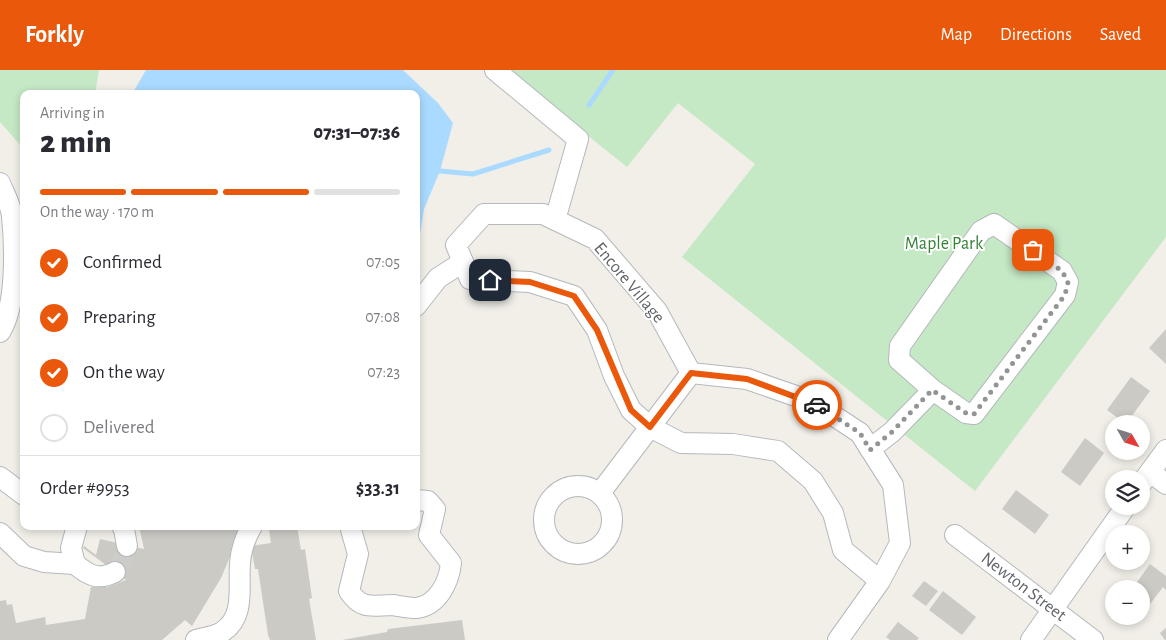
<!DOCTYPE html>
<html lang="en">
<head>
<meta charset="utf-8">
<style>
	body { margin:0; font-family:"Alegreya Sans",sans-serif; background:#f2f2f3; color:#2b2b33; height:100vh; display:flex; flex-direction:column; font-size:19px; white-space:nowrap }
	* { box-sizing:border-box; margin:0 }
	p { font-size:16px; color:#7c7c81 }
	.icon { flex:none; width:28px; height:28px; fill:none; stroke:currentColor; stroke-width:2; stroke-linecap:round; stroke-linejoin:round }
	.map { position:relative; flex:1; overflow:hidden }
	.sheet { position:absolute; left:20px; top:20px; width:400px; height:440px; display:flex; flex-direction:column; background:#fff; border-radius:10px; box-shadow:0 2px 8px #0003 }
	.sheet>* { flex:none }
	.needle { width:32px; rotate:129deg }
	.tools { position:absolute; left:1105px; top:345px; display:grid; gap:10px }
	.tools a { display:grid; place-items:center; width:45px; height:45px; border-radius:50%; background:#fff; box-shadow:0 2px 8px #0003; font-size:25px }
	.pin { position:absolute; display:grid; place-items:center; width:42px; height:42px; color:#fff; margin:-21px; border-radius:10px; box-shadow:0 2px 8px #0006 }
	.courier { position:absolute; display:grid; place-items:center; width:50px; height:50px; margin:-25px; border:4px solid #ea580c; border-radius:50%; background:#fff; color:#222; box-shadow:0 1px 6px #0007 }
	.overview em { font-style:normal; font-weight:800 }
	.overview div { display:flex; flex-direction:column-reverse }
	.overview { display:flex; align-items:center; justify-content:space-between; height:85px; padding:0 20px }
	h1 { font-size:32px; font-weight:800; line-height:38px }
	.bar { display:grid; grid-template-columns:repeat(4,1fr); gap:8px 5px; align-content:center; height:60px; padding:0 20px }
	.bar i { height:6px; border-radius:4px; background:#e1e1e2 }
	.bar .selected { background:#ea580c }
	.bar p { grid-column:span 4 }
	.line { display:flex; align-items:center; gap:12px; padding:0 20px; border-top:1px solid #e1e1e2 }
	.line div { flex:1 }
	ol { padding:0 20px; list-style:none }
	li { display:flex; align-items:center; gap:15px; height:55px }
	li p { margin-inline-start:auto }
	li .icon { padding:5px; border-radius:50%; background:#ea580c; color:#fff; stroke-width:4 }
	li:last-child { color:#7c7c81 }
	li i { width:28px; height:28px; border:2px solid #e1e1e2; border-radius:50% }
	header { display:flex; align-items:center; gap:30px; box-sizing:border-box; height:70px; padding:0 25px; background:#ea580c; color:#fff }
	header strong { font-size:24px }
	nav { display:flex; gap:28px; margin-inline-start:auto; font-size:18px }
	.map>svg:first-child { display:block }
	.green { fill:#c5e8c5 }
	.water { fill:#aadaff }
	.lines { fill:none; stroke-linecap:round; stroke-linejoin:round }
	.stream { stroke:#aadaff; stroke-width:5 }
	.building { fill:#cccac5 }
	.minor-tunnel { stroke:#ccccc8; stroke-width:20; stroke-dasharray:20 10; stroke-linecap:butt }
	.minor-casing { stroke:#b5b8bc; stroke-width:22 }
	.minor { stroke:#fff; stroke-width:20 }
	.done { stroke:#929495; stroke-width:5; stroke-dasharray:0 9 }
	.route { stroke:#ea580c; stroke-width:6 }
	.labels { text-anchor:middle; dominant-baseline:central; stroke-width:4; stroke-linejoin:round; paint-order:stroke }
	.park-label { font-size:18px; fill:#348238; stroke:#fff }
	.street-label { font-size:18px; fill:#5f6368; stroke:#fff }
</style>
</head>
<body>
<header>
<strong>Forkly</strong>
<nav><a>Map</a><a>Directions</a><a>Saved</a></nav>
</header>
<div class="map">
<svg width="1166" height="570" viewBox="0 0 1166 570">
	<rect width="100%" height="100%" fill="#f1efe8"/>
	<g class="green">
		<polygon points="0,0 99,0 95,24 24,24 24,83 22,77 0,52"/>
		<polygon points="506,0 1166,0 1166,167 975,421 682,187 755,94 678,33 627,97"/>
	</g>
	<polygon class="water" points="146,0 403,0 438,33 453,53 440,101 424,139 416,189 416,24 132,24"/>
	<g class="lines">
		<g class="stream">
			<polyline points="589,35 613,0"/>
			<polyline points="440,101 473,104 549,80"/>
		</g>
	</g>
	<g class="building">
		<polygon points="1166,259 1166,294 1149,278"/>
		<polygon points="1131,307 1150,321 1126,354 1107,340"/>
		<polygon points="1085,368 1104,383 1080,416 1061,402"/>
		<polygon points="1016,420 1049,445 1035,464 1002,439"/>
		<polygon points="139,456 243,456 221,508 192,556 185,550 162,570 0,570 0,531 6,530 7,535 12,534 16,553 45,547 46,555 85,549 91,517 108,517 126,510 83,478 84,476 96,485 100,469 144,479"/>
		<polygon points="270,456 297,456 301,480 305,479 312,528 309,529 316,570 270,570 268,565 258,499 255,499 251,476 271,473 269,459"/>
		<polygon points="1150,494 1166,506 1166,520 1163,517 1144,542 1141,539 1141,519 1132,519"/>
		<polygon points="924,511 938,521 926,536 912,526"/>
		<polygon points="943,521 976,547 962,565 929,540"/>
		<polygon points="462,550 465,570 342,570 387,562 388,559"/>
		<polygon points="898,552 919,568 917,570 890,570 886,567"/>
		<polygon points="1166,558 1166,570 1165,570 1160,563"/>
	</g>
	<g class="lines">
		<polyline class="minor-tunnel" points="115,502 122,492 127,476"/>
		<defs>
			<g id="minor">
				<polyline points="495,0 578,69 555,150"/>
				<path d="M0 113C4 123 11 135 12 146 15 177 17 236 0 262"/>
				<polyline points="416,236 438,208 463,192"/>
				<polyline points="870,379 892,362 933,320 966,343 974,344 1065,225 1068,212 1062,201 994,154 981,161 900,276 899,290 933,320"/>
				<polyline points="1150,402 1166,414"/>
				<polyline points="0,407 24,425"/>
				<polyline points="1141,414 1166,380"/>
				<circle cx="578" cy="450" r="34"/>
				<polyline points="600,423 691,303"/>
				<path d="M77 456 71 478 75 494C88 505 98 511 115 502"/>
				<polyline points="122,456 124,459 127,476"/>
				<path d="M350 456 358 484 349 521C362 541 373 535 393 535 400 536 408 538 416 538 437 536 449 513 451 493L429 465 435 439 428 431 416 430"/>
				<polyline points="0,463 24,486 44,492 75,494"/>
				<path id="s1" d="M955 465 1093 570"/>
				<path d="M196 570C205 567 215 567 222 562 246 547 238 516 240 493 241 479 245 468 252 456"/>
				<polyline points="838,570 880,511 900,473 893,415 860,363 813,332 747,309 691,303 657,241 595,169 543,144 484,144 456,175 470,209 530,212 574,226 597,260 614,306 631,340 650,357 681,373 733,374 778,381 813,411 833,443 843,480 880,511"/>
				<polyline points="1031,570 1126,436"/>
			</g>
		</defs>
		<use href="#minor" class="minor-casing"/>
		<use href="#minor" class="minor"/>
	</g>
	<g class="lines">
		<polyline class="done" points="817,335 860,363 870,380 892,362 932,320 966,343 974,344 1065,225 1068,212 1062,201 1033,180"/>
		<polyline class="route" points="490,210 530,212 574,226 597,260 631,340 650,357 691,303 747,309 817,335"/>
	</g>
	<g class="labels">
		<g class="park-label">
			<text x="944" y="174">Maple Park</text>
		</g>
		<g class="street-label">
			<text transform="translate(629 213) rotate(50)">Encore Village</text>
			<text stroke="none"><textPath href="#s1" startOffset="86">Newton Street</textPath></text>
		</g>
	</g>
</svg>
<div class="tools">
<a><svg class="needle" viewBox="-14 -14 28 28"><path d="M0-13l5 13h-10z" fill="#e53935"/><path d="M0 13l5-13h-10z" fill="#7c7c81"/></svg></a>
<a><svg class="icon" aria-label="layers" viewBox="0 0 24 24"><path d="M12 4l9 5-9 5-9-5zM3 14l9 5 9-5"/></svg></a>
<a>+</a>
<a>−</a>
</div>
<div class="pin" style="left:1033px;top:180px;background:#ea580c"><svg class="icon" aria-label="bag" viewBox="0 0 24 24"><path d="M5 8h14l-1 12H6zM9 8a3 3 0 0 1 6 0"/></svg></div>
<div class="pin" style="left:490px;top:210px;background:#1f2937"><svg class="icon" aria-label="home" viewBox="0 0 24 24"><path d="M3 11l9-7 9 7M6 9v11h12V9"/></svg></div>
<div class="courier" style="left:817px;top:335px"><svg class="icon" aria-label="car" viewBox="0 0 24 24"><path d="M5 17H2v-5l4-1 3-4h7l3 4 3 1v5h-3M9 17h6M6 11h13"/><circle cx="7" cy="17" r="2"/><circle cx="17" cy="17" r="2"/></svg></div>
<section class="sheet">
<div class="overview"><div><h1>2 min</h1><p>Arriving in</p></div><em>07:31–07:36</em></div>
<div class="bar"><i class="selected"></i><i class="selected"></i><i class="selected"></i><i></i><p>On the way · 170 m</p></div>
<ol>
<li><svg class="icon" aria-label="check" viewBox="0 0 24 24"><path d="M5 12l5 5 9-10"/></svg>Confirmed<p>07:05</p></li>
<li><svg class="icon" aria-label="check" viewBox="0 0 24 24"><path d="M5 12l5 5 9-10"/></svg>Preparing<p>07:08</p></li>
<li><svg class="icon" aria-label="check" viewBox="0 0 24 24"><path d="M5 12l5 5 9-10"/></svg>On the way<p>07:23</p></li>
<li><i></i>Delivered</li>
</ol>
<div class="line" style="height:65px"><div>Order #9953</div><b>$33.31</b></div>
</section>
</div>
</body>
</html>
